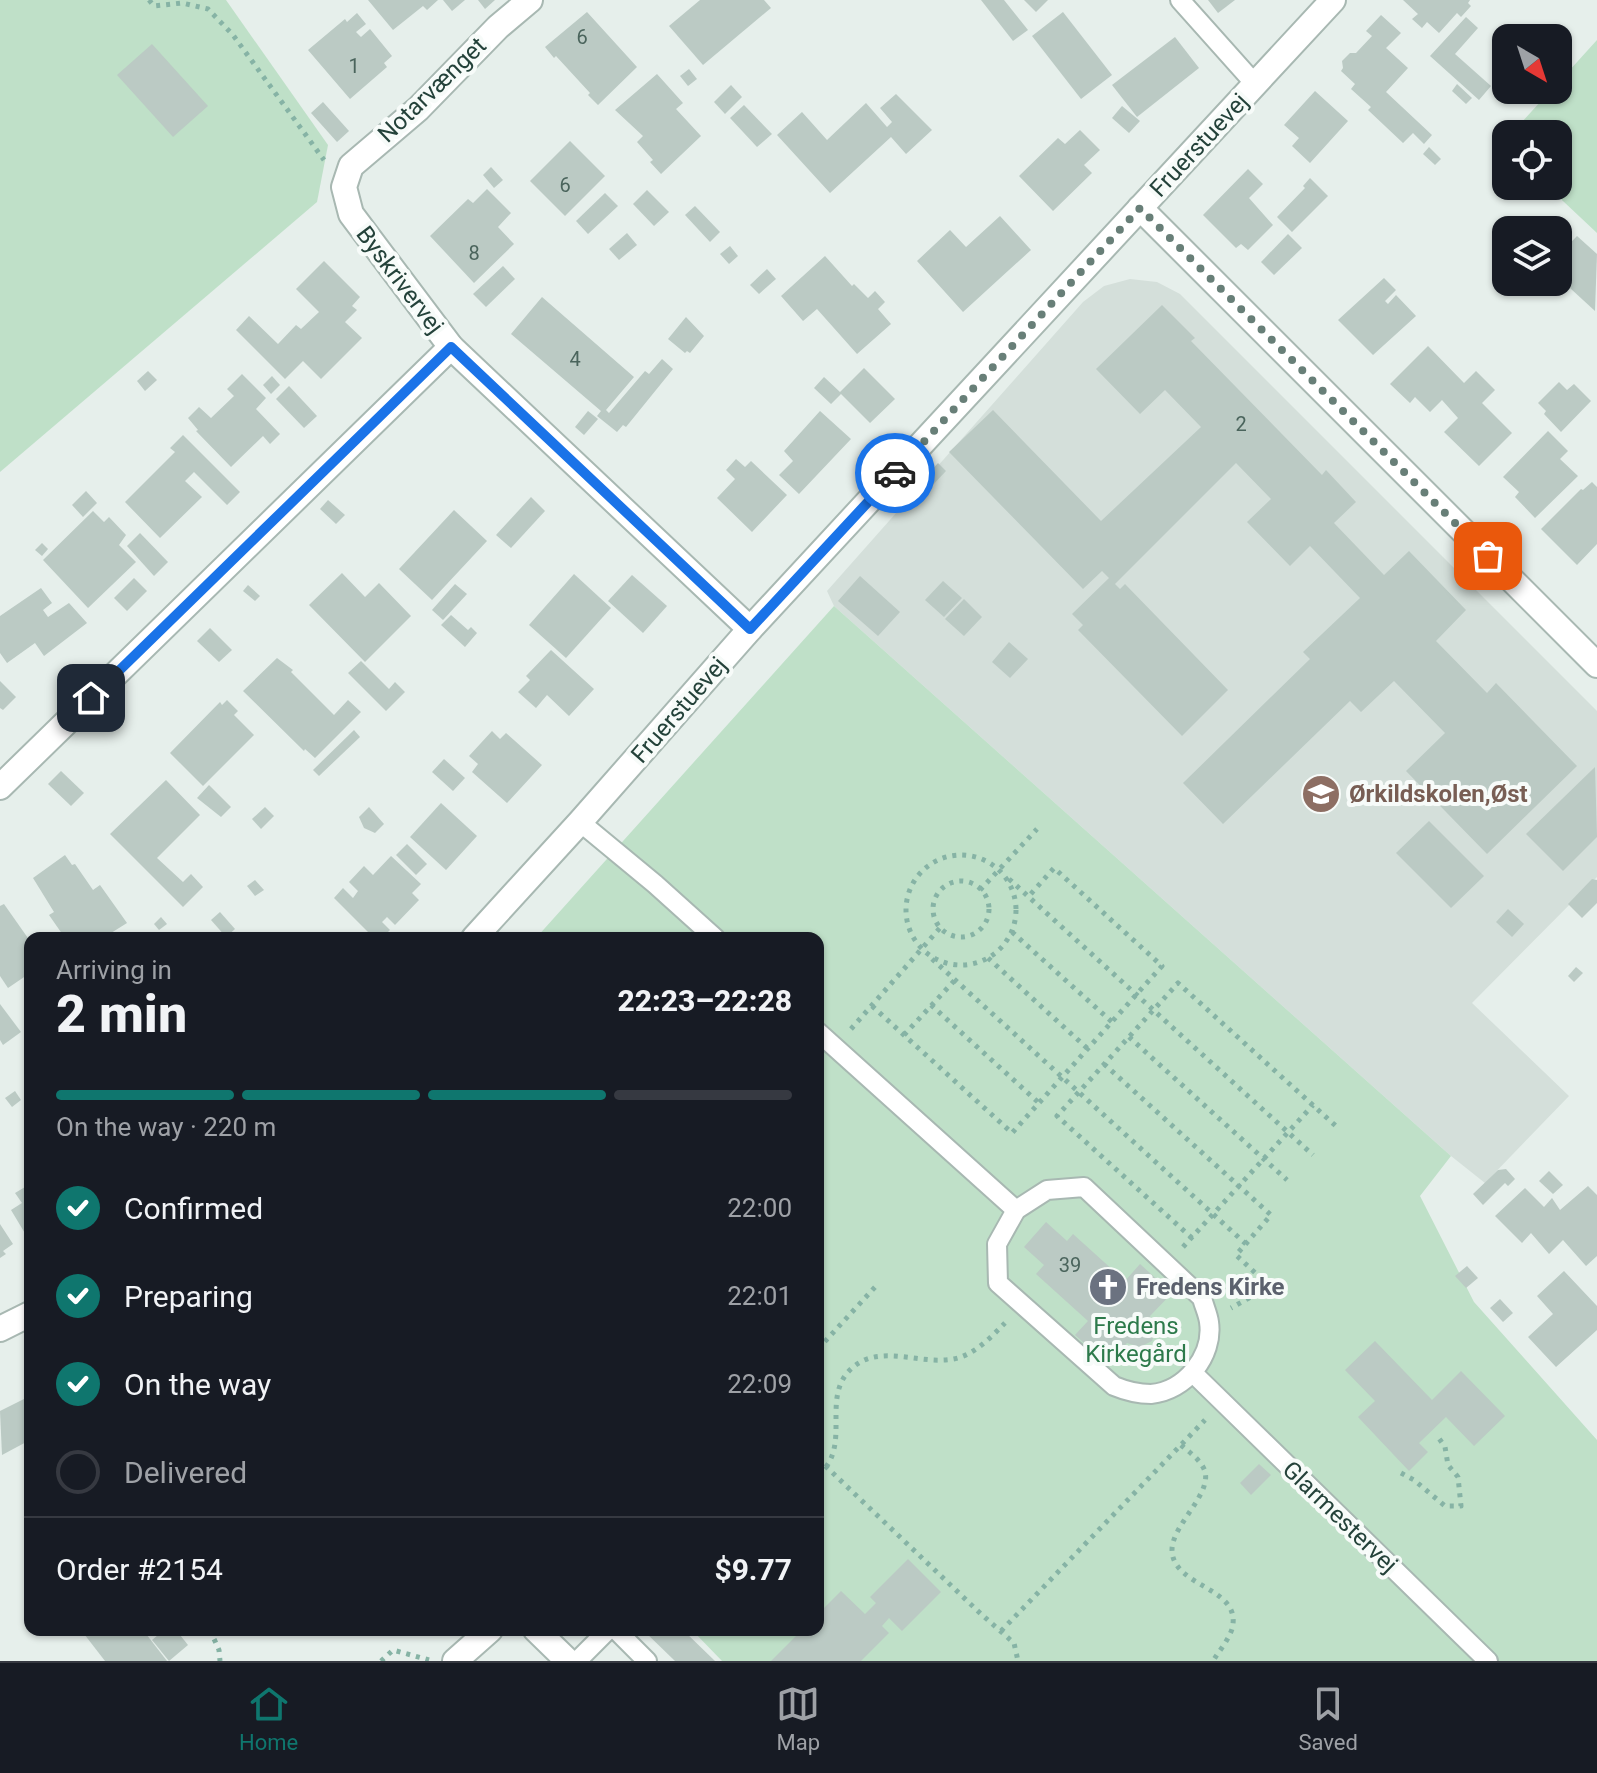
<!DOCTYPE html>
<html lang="en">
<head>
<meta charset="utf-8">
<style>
	body { margin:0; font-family:Roboto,sans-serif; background:#242831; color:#f1f3f6; height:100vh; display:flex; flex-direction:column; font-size:30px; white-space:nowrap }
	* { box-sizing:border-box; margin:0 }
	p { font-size:26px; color:#9ea1a6 }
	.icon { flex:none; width:44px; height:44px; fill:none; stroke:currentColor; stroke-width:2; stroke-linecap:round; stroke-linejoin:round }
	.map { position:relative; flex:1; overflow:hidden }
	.panel { position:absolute; left:24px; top:932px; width:800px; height:704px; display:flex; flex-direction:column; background:#171b24; border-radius:16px; box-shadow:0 2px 6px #0004 }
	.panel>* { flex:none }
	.needle { width:52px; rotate:141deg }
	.controls { position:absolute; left:1492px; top:24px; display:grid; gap:16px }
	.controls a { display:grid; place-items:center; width:80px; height:80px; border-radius:16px; background:#171b24; box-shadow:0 2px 6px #0004; font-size:40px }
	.pin { position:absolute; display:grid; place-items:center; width:68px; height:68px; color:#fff; margin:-34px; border-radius:16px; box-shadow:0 4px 12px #0006 }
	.courier { position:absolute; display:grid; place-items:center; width:80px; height:80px; margin:-40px; border:6px solid #1a73e8; border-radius:50%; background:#fff; color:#222; box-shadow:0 2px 10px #0007 }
	.head em { font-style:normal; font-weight:800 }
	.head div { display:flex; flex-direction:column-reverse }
	.head { display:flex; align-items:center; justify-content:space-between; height:136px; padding:0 32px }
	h1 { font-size:52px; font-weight:800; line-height:60px }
	.bar { display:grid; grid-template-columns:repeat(4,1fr); gap:12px 8px; align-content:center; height:96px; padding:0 32px }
	.bar i { height:10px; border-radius:6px; background:#363941 }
	.bar .on { background:#0f766e }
	.bar p { grid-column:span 4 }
	.line { display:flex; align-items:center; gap:20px; padding:0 32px; border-top:2px solid #363941 }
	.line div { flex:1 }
	ol { padding:0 32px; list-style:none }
	li { display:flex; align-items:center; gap:24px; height:88px }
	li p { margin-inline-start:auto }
	li .icon { padding:8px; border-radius:50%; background:#0f766e; color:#fff; stroke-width:4 }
	li:last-child { color:#9ea1a6 }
	li i { width:44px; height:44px; border:4px solid #363941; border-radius:50% }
	.dock { display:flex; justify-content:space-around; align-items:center; height:112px; border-top:2px solid #363941; background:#171b24; font-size:22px; color:#9ea1a6 }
	.dock a { display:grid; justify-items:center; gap:4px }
	.dock .on { color:#0f766e }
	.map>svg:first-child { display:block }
	.built { fill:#d4dfda }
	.green { fill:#bfe0c8 }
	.building { fill:#bbcac4 }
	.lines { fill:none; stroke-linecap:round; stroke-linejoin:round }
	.lane-casing { stroke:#a8b8b2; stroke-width:22 }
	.street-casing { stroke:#a8b8b2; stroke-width:28 }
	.path { stroke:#86b3a5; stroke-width:5; stroke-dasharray:4 6; stroke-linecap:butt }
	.lane { stroke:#fff; stroke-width:18 }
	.street { stroke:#fff; stroke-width:24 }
	.done { stroke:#687f78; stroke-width:8; stroke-dasharray:0 14.4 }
	.route { stroke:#1a73e8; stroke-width:10 }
	.labels { text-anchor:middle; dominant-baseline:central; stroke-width:8; stroke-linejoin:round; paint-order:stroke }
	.number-label { font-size:20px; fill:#4a645c }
	.street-label { font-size:24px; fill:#24423a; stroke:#f7fbf9 }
	.education-label { font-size:24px; font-weight:bold; fill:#785e54; stroke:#f7fbf9; text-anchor:start }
	.worship-label { font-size:24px; font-weight:bold; fill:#5b616d; stroke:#f7fbf9; text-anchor:start }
	.park-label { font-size:24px; fill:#2d7a4b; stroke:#f7fbf9 }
</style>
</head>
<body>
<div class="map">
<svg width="1597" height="1661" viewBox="0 0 1597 1661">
	<rect width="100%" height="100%" fill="#e6efeb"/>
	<polygon class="built" points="1130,279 1157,282 1180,294 1597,711 1597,877 1472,1003 1569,1096 1485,1183 1451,1156 834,606 827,591 1083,302 1104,286"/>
	<g class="green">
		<polygon points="0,0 226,0 328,145 317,202 0,472"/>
		<polygon points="1597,40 1597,233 1547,186 1558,186 1558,134 1511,134 1551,90 1558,90 1558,83"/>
		<polygon points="834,606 1451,1156 1420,1196 1474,1302 1597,1440 1597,1661 722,1661 692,1630 818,1630 818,938 536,938"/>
	</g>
	<g class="building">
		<polygon points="368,0 438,0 427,10 423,6 393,30"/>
		<polygon points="443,0 465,0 452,11"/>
		<polygon points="478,0 495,0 485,9"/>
		<polygon points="700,0 764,0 771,8 703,65 669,26"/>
		<polygon points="981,0 1004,0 1028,30 1013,41"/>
		<polygon points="1024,0 1048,0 1036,12"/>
		<polygon points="1208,0 1235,0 1218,13"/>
		<polygon points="1403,0 1470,0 1468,3 1471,6 1461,17 1457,13 1439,33 1427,22 1422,28 1412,19 1418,14"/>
		<polygon points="587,12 637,67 598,105 588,95 590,93 556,56 554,58 545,47"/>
		<polygon points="1063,12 1112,75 1081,99 1032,36"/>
		<polygon points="357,13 366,24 356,32 361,37 370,29 392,56 384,63 387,67 350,99 308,50 345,19 347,22"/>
		<polygon points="1381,15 1401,33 1386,48 1408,68 1386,92 1432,135 1424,144 1413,133 1403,143 1368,110 1371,107 1351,89 1355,84 1341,71 1343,68 1342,61 1350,53 1356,53 1372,36 1366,31"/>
		<polygon points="1466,17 1478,28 1455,54 1491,86 1479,100 1430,56"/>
		<polygon points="1175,37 1199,68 1137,117 1112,85"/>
		<polygon points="152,44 208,106 173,137 117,75"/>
		<polygon points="689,69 697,79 688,86 680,76"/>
		<polygon points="657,74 683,103 676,109 701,136 661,174 650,162 653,160 637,142 643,136 615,110"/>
		<polygon points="1457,84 1472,98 1466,104 1452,91"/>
		<polygon points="731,85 742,97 725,114 714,102"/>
		<polygon points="1315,91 1348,121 1310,163 1292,146 1299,138 1284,125"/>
		<polygon points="896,94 932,130 906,154 891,137 830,193 777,135 802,112 827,140 866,103 887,127 892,122 880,108"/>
		<polygon points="323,102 349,131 337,142 311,113"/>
		<polygon points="744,105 772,134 757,147 730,118"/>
		<polygon points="1122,106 1140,121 1129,133 1112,118"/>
		<polygon points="1080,130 1100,150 1084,165 1092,173 1053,211 1019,176 1058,138 1065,144"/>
		<polygon points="570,141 605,176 565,216 530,181"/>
		<polygon points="1429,147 1441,159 1435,165 1423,154"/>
		<polygon points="491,167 503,180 494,188 483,175"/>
		<polygon points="1248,169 1263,184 1249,198 1273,225 1248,250 1241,244 1236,248 1203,215"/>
		<polygon points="1310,178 1328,196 1292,232 1277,217 1305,188 1303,186"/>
		<polygon points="487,189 511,213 498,227 514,244 474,283 430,236 468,199 473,203"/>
		<polygon points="647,190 669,212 654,226 633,204"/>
		<polygon points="605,193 618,206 588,234 576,221"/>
		<polygon points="695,206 720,232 710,242 685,215"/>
		<polygon points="1000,216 1031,250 963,312 917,261 950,230 966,247"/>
		<polygon points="1555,223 1566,233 1558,242 1558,230 1547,230"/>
		<polygon points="627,233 637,245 619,260 609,249"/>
		<polygon points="1288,234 1302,248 1274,275 1261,262"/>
		<polygon points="1577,236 1597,254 1595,311 1558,277 1558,256"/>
		<polygon points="730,246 738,256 729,264 720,254"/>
		<polygon points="825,256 852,286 854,284 868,298 875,291 885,302 878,309 891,324 857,354 817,309 803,321 781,296"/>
		<polygon points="324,261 360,297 352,306 357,310 345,322 362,338 321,379 303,361 285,379 236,330 249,316 278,344 296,325 301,329 319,312 296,289"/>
		<polygon points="503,266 515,279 486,307 473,294"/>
		<polygon points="767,269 776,279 759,294 750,285"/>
		<polygon points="1384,278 1396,290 1385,301 1388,304 1396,295 1416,316 1373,355 1338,320"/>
		<polygon points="542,297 634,377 606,410 609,413 645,371 649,374 662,359 673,369 626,427 623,425 617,432 597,416 601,411 511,334"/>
		<polygon points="1162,305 1195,338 1191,341 1322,475 1326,470 1356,502 1334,523 1384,575 1409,551 1466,610 1436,641 1487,693 1496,683 1577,766 1487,854 1406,771 1445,733 1394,681 1361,712 1350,701 1223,824 1183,783 1310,659 1303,652 1360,598 1310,546 1290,566 1247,522 1271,499 1236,463 1115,584 1120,589 1125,584 1228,690 1182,736 1078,630 1083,625 1072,614 1109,578 1102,571 1083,589 949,452 993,410 1101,521 1201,427 1165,390 1140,414 1096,369"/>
		<polygon points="686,317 704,336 690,353 687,351 685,353 668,339"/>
		<polygon points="1428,346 1464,383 1476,371 1495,390 1482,403 1512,433 1479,466 1444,432 1458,418 1442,400 1430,412 1415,397 1410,403 1390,384"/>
		<polygon points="864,368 895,399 870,423 841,394 831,404 814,388 824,377 840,392"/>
		<polygon points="148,371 157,380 145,391 137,381"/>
		<polygon points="242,374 266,398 256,409 280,434 270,444 263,436 231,467 196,431 198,430 188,418 199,407 211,418 234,396 227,389"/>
		<polygon points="272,376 280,385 271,394 263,385"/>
		<polygon points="1559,382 1567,390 1574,384 1591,401 1561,432 1544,414 1546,411 1538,403"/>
		<polygon points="289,386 317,416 304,428 276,399"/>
		<polygon points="588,411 598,419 584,435 575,427"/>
		<polygon points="820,411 851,439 799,494 779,475 793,461 784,451"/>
		<polygon points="1548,431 1568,451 1560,459 1578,476 1535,518 1515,497 1519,492 1503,477"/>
		<polygon points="183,435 240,492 227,505 194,472 185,481 202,497 160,538 125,502 175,452 170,448"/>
		<polygon points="736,459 745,467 751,461 787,495 752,532 717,498 735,479 726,470"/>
		<polygon points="938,463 946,471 929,489 921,482"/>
		<polygon points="1592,482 1597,487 1597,544 1577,565 1541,529 1581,489 1583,490"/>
		<polygon points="86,491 97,503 83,517 72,505"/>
		<polygon points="531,497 545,511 511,548 496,535"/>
		<polygon points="328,500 345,515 336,524 320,509"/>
		<polygon points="454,510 487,541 432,600 399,569"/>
		<polygon points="93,511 104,522 109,517 126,535 119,545 136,562 88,608 43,560"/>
		<polygon points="140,533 168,562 154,576 127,546"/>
		<polygon points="42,543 48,549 42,556 35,550"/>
		<polygon points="342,573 365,597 379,583 411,616 365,662 309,605"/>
		<polygon points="574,574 611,608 566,658 529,625"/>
		<polygon points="632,575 667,606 643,633 608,601"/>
		<polygon points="860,576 900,612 878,636 838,601"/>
		<polygon points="134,578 147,591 127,611 114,598"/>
		<polygon points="943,581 962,598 944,617 925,600"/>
		<polygon points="455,584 467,594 443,620 432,610"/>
		<polygon points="248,585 260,596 255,601 243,591"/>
		<polygon points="41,588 52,603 43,610 48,617 69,603 87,623 44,656 35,643 7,663 0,653 0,616"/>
		<polygon points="964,599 982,617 964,636 945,619"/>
		<polygon points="451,615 468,630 471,627 477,633 465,647 441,625"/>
		<polygon points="210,628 232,650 219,662 197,641"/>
		<polygon points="1009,642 1028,659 1010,678 992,662"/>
		<polygon points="551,650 594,689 569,716 547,695 536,708 518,692 530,680 526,676"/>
		<polygon points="277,658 293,670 291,672 334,715 348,700 361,712 315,758 305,749 304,751 243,691"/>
		<polygon points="361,661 389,689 395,682 405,692 386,711 348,673"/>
		<polygon points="0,681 16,697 3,710 0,708"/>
		<polygon points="227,700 238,711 234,715 254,735 203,786 170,753 220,702 222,705"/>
		<polygon points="354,730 360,737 319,776 313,770"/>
		<polygon points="492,731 500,739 506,733 542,765 507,803 472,772 478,764 469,756"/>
		<polygon points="444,759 465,778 453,791 432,772"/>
		<polygon points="1595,767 1597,837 1563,871 1526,834"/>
		<polygon points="61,771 84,793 71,806 48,784"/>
		<polygon points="166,780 200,815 157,858 183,882 191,874 203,887 183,907 110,834"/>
		<polygon points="209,785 231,807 221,817 197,798"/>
		<polygon points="441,803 477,836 446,870 410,837"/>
		<polygon points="265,807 274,816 261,829 252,819"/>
		<polygon points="369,807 384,824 375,833 364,828 359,817"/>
		<polygon points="1429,821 1484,876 1451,908 1396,853"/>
		<polygon points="407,844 427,864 416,875 396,855"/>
		<polygon points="65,855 72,865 75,864 93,890 100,885 127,923 103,938 65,938 49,915 54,912 33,878"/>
		<polygon points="391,856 421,884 412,893 419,900 395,925 387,917 382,922 390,930 382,938 374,938 334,898 343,888 353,898 358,891 349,882 364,866 373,875"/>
		<polygon points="1592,879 1597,880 1597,903 1582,918 1568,904"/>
		<polygon points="255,880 264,890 255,896 247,886"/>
		<polygon points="4,904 30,941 30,973 8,988 0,976 0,906"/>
		<polygon points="1508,909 1524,924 1512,937 1496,922"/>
		<polygon points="220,912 235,929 226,937 211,920"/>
		<polygon points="161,917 167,924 159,930 154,924"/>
		<polygon points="1576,967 1583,973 1574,982 1568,976"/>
		<polygon points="0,1004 21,1032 3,1045 0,1040"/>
		<polygon points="15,1091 21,1100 12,1107 5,1098"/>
		<polygon points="1506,1169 1515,1179 1508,1186 1505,1183 1483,1205 1473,1194 1498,1170"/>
		<polygon points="1549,1171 1563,1185 1553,1194 1539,1181"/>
		<polygon points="30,1184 30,1233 26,1235 11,1210 22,1203 15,1193"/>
		<polygon points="1588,1186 1597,1195 1597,1256 1586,1266 1563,1240 1549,1254 1531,1233 1522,1243 1495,1216 1525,1188 1544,1207 1552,1198 1560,1210"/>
		<polygon points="1046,1222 1067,1241 1073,1234 1125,1281 1140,1264 1172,1293 1150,1316 1156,1329 1152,1341 1140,1347 1127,1343 1108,1364 1075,1335 1088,1321 1036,1274 1044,1265 1024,1247"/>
		<polygon points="0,1224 13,1244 3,1251 6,1254 0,1258"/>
		<polygon points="1467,1266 1478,1278 1466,1288 1455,1276"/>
		<polygon points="1564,1271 1597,1306 1597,1330 1556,1367 1528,1337 1553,1314 1537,1296"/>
		<polygon points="1500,1299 1513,1313 1503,1322 1490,1308"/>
		<polygon points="1375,1341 1432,1400 1461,1371 1505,1416 1474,1446 1446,1417 1419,1443 1428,1452 1409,1471 1358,1417 1375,1401 1345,1370"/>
		<polygon points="30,1396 30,1440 2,1455 0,1411"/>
		<polygon points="1259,1464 1271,1475 1251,1495 1240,1483"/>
		<polygon points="908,1559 941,1592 902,1631 889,1618 882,1626 889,1633 861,1661 771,1661 802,1630 818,1630 818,1614 841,1591 865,1614 876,1603 870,1597"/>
		<polygon points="81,1630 143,1630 167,1661 105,1661"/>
		<polygon points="164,1630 176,1630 188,1645 169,1661 152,1640"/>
		<polygon points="643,1630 683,1630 715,1661 675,1661"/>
	</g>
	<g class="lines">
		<defs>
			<g id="lane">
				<polyline points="1180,0 1255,84"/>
				<polyline points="580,822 655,884 715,938"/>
				<polyline points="818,1032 1016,1210"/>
				<path d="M1084 1187 1202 1298C1204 1306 1208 1314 1209 1322 1214 1356 1185 1391 1151 1394 1137 1394 1126 1391 1114 1386L998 1283 997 1244 1016 1210 1047 1190Z"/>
				<polyline points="1193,1373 1488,1661"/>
				<polyline points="616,1630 647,1661"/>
				<polyline points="577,1661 608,1630"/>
			</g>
			<g id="street">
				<polyline points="530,0 498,27 418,109 351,166 344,187 351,214 451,347 750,629"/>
				<polyline points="1140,208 1597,665"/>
				<polyline points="0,787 451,347"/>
				<polyline points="474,938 580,822 750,629 1333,0"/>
				<polyline points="0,1329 30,1314"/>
				<polyline points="536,1630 568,1661"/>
				<polyline points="455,1661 490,1630"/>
			</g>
		</defs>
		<use href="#lane" class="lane-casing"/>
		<use href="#street" class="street-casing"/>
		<g class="path">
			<polyline points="149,0 154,6 182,3 208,9 233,35 324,160"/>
			<circle cx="961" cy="910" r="55"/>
			<polyline points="1009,879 1313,1155"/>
			<circle cx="961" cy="909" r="28"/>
			<polyline points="980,890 1037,829"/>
			<polyline points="1012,932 1112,1022"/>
			<polyline points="988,958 1088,1049"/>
			<polyline points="932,959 1246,1244"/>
			<polyline points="931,1005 1039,1103"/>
			<polyline points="872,1006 1012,1133 1162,966 1054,868 1028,897"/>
			<polyline points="851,1029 940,928"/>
			<polyline points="904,1035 955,980"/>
			<polyline points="1129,1037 1287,1180"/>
			<polyline points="1104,1064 1271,1215 1236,1255 1265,1282 1249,1298 1231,1308"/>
			<polyline points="1192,1238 1057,1116 1178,983 1337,1127"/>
			<polyline points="1183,1247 1313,1105"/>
			<polyline points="818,1349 876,1286"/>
			<path d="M1181 1445C1189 1452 1198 1458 1203 1467 1217 1491 1171 1524 1172 1551 1174 1588 1243 1587 1232 1629 1228 1641 1219 1651 1213 1661"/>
			<polyline points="818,1459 981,1614 1014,1643 1018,1661"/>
			<path d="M826 1467C848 1437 822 1395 852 1368 882 1341 926 1369 961 1357 978 1351 992 1336 1005 1323"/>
			<polyline points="1401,1473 1414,1480 1445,1506 1461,1506 1458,1477 1448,1465 1445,1447 1438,1437"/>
			<polyline points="210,1630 219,1650 220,1661"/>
			<polyline points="1001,1631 1205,1420"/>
			<polyline points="381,1661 393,1650 429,1660"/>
		</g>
		<use href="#lane" class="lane"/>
		<use href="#street" class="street"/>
	</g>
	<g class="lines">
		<polyline class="done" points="895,473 1140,208 1488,556"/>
		<polyline class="route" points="91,698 451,347 750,629 895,473"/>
	</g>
	<defs>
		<symbol id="school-disc" viewBox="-11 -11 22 22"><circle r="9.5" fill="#8d6e63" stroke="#f7fbf9"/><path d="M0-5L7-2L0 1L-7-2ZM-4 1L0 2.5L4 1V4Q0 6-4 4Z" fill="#fff"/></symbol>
		<symbol id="church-disc" viewBox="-11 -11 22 22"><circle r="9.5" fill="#6b7280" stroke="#f7fbf9"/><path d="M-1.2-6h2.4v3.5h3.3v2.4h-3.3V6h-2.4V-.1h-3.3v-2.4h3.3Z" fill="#fff"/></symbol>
	</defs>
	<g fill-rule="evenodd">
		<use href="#school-disc" x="1299" y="772" width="44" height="44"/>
		<use href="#church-disc" x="1086" y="1265" width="44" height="44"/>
	</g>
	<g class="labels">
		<g class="number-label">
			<text x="582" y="37">6</text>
			<text x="354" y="66">1</text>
			<text x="565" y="185">6</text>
			<text x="474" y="253">8</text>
			<text x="575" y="359">4</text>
			<text x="1241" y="424">2</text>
			<text x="1070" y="1265">39</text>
		</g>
		<g class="street-label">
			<text transform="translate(432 90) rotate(-44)">Notarvænget</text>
			<text transform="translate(1199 145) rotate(-47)">Fruerstuevej</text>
			<text transform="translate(400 280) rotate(53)">Byskrivervej</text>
			<text transform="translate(679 710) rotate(-49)">Fruerstuevej</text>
			<text transform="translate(1340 1517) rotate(44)">Glarmestervej</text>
		</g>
		<g class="education-label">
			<text x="1349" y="794">Ørkildskolen,Øst</text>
		</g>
		<g class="worship-label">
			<text x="1136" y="1287">Fredens Kirke</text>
		</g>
		<g class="park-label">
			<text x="1136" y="1326">Fredens<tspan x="1136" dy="28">Kirkegård</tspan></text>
		</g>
	</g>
</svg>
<div class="controls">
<a><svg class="needle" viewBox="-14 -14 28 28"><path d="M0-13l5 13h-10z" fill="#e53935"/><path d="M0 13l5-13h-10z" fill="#9ea1a6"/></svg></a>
<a><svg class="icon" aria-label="locate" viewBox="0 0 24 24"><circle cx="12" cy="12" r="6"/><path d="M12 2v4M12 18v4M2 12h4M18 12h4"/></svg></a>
<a><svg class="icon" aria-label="layers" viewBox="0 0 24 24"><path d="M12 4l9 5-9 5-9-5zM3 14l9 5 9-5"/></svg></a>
</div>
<div class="pin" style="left:1488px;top:556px;background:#ea580c"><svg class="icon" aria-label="bag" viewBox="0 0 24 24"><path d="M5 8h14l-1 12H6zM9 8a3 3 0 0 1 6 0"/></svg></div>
<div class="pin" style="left:91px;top:698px;background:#1f2937"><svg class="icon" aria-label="home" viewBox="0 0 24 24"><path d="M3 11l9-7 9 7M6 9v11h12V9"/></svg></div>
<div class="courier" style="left:895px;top:473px"><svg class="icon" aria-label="car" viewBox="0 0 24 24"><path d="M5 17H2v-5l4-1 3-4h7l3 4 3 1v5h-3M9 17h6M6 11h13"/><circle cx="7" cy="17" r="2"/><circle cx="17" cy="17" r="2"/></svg></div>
<section class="panel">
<div class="head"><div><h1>2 min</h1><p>Arriving in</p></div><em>22:23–22:28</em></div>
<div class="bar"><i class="on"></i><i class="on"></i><i class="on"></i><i></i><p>On the way · 220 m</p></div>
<ol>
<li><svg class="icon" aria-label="check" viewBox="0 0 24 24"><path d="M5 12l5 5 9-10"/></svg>Confirmed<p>22:00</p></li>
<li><svg class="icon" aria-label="check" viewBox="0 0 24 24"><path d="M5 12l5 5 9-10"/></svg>Preparing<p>22:01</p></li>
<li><svg class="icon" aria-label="check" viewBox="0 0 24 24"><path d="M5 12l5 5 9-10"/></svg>On the way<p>22:09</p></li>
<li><i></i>Delivered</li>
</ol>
<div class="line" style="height:104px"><div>Order #2154</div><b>$9.77</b></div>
</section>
</div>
<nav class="dock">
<a class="on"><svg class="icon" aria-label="home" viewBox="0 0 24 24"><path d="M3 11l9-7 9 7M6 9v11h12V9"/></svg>Home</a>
<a><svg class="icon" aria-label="map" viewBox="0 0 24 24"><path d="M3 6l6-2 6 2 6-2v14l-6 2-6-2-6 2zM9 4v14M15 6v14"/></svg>Map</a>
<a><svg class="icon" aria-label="saved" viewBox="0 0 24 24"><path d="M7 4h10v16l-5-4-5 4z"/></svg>Saved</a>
</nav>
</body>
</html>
